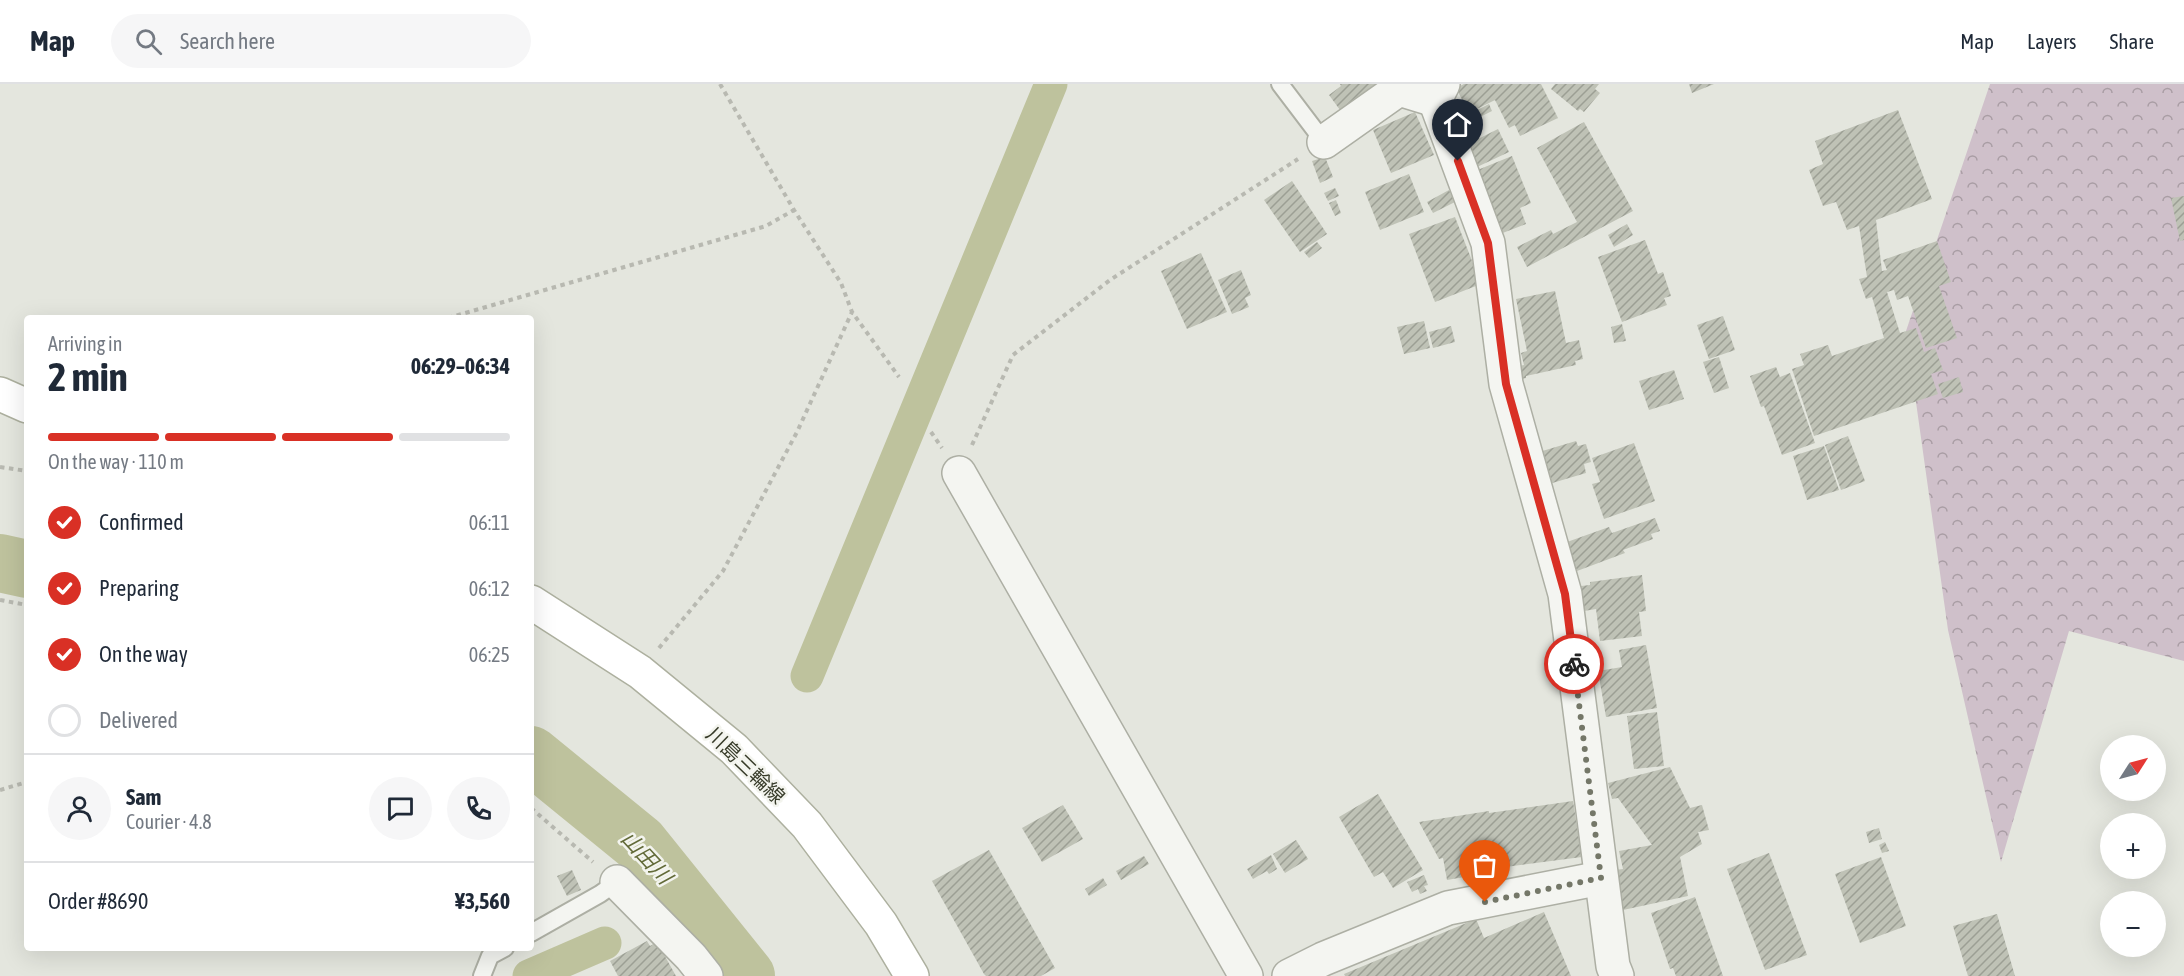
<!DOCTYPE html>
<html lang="en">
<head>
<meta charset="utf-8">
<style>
	body { margin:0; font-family:"Asap Condensed","Noto Sans JP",sans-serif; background:#f6f6f7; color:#1f2937; height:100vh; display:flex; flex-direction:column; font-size:22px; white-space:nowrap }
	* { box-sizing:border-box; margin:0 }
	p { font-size:20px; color:#747a83 }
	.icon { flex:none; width:33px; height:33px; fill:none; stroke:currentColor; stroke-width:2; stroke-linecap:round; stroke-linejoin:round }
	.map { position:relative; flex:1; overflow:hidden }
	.sheet { position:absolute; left:24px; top:231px; width:510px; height:636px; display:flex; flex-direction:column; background:#fff; border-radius:6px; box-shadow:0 6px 24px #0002 }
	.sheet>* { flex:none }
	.needle { width:39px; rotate:54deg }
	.controls { position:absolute; left:2100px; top:651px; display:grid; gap:12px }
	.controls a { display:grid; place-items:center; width:66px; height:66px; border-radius:50%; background:#fff; box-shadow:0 6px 24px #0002; font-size:30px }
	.pin { position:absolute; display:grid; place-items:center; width:51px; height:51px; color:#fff; margin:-62px -26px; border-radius:50% 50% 50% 0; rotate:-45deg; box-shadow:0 0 6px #0007 }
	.pin .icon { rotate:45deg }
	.courier { position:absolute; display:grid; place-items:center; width:60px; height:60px; margin:-30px; border:4px solid #d93025; border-radius:50%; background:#fff; color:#222; box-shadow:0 2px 8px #0007 }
	.head em { font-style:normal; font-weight:700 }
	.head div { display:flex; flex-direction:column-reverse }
	.head { display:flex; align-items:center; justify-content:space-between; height:102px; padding:0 24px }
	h1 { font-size:39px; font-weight:700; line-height:45px }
	.bar { display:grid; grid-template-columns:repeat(4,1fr); gap:9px 6px; align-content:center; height:72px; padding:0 24px }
	.bar i { height:8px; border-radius:4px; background:#e0e1e3 }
	.bar .selected { background:#d93025 }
	.bar p { grid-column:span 4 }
	.line { display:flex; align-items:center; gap:15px; padding:0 24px; border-top:2px solid #e0e1e3 }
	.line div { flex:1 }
	.round { display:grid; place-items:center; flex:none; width:63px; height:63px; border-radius:32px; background:#f6f6f7 }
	ol { padding:0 24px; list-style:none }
	li { display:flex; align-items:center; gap:18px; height:66px }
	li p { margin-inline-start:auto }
	li .icon { padding:6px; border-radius:50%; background:#d93025; color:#fff; stroke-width:4 }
	li:last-child { color:#747a83 }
	li i { width:33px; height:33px; border:3px solid #e0e1e3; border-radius:50% }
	header { display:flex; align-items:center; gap:36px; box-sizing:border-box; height:84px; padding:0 30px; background:#fff; border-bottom:2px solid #e0e1e3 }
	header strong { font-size:28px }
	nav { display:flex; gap:33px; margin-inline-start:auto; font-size:21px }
	.search { width:420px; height:54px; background:#f6f6f7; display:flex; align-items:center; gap:15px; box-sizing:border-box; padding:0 21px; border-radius:33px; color:#747a83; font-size:22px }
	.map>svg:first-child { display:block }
	.forest { fill:url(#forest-crowns) }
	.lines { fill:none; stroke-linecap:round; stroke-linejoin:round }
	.canal { stroke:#bec29d; stroke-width:33 }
	.river { stroke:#bec29d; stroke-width:58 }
	.building { fill:url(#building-hatch) }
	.lane-casing { stroke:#adafa4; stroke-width:20 }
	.street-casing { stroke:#adafa4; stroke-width:36 }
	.primary-casing { stroke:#adb09f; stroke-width:36 }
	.path { stroke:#b8b9b1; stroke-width:4; stroke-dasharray:4.5 4.5; stroke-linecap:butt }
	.lane { stroke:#f4f5f1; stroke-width:16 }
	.street { stroke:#f4f5f1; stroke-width:33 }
	.primary { stroke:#fff; stroke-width:33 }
	.done { stroke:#747768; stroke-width:6; stroke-dasharray:0 10.8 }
	.route { stroke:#d93025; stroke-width:8 }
	.labels { text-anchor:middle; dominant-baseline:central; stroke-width:5; stroke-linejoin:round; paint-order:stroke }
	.street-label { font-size:20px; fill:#373b29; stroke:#f3f4ee }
	.water-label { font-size:21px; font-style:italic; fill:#626a38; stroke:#f3f4ee }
</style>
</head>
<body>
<header>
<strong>Map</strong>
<div class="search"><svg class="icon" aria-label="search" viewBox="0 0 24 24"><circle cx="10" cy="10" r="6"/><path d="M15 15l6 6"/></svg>Search here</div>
<nav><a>Map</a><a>Layers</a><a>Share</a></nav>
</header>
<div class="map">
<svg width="2184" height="892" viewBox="0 0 2184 892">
	<defs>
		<pattern id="forest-crowns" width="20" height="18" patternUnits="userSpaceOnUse" patternTransform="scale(1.5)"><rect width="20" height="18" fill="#cfc0ca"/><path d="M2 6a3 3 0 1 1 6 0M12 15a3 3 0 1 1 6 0" fill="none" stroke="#a99da4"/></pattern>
		<pattern id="building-hatch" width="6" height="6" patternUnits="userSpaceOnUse" patternTransform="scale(1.5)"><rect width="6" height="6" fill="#bfc2b6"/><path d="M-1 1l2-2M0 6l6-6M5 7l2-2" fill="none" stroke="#9c9f94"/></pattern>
	</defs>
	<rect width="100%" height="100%" fill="#e4e6de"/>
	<polygon class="forest" points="1990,0 2184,0 2184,577 2069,547 2001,778 1948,546 1906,247"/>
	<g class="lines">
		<g class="canal">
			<polyline points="807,592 1051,0"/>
			<polyline points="529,892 605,859"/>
		</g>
		<g class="river">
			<polyline points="0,479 27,485"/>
			<polyline points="531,671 639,759 746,892"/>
		</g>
	</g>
	<g class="building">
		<polygon points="1340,0 1378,0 1340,26 1329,11 1341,2"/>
		<polygon points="1464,0 1541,0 1558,34 1520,52 1515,41 1509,44 1495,16 1469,29 1456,4"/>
		<polygon points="1555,0 1599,0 1595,5 1600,9 1584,28 1580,25 1578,27 1551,5"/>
		<polygon points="1689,0 1714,0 1692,9"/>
		<polygon points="1489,20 1492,27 1472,37 1469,30"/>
		<polygon points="1898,26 1932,115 1876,136 1882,187 1887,186 1883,176 1937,157 1951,198 1939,202 1957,254 1926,264 1908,212 1897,216 1894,206 1887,208 1900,249 1916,244 1924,268 1935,264 1943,286 1931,290 1938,310 1814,352 1792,285 1804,281 1800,270 1828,261 1832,272 1884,254 1872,213 1866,215 1859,195 1867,193 1859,142 1847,146 1836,118 1823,122 1809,86 1823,80 1815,57"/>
		<polygon points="1415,28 1434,71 1391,89 1373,46"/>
		<polygon points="1584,38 1633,127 1527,183 1517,163 1551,146 1553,150 1577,138 1537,64"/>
		<polygon points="1498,45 1509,68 1477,83 1466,61"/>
		<polygon points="1512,72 1531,119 1520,124 1526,140 1500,150 1475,87"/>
		<polygon points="1325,73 1333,93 1320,99 1312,77"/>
		<polygon points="1409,90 1424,128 1380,146 1365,108"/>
		<polygon points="1292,97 1327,150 1300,168 1264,116"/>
		<polygon points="1335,104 1339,112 1328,117 1324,109"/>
		<polygon points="1449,106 1455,118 1433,129 1427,118"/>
		<polygon points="2184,112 2184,156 2180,157 2171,114"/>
		<polygon points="1336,116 1341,129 1335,132 1329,119"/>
		<polygon points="1455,133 1481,200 1435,218 1409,150"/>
		<polygon points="1627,140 1633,151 1614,163 1608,151"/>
		<polygon points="1645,156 1658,190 1663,188 1671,212 1664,214 1667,221 1622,238 1598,173"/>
		<polygon points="1317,158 1322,164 1309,174 1304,168"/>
		<polygon points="1201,169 1227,228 1187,245 1161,187"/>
		<polygon points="1241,186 1251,211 1245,214 1249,223 1232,230 1218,196"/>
		<polygon points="1555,207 1566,259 1579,256 1583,275 1575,277 1576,281 1526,292 1526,294 1516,296 1513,283 1524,281 1521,269 1527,267 1516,215"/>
		<polygon points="1723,232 1735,266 1709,275 1697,241"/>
		<polygon points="1424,237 1430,264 1404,270 1397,243"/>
		<polygon points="1622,240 1626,257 1614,259 1611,243"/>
		<polygon points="1451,242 1455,258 1433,264 1429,248"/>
		<polygon points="1719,273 1729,304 1714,309 1703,278"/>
		<polygon points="1776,283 1780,293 1790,289 1815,359 1782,371 1764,322 1761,323 1750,292"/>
		<polygon points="1674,286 1684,315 1649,326 1639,297"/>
		<polygon points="1959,293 1963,308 1943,314 1938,300"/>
		<polygon points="1848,352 1865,397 1841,406 1825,361"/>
		<polygon points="1576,357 1578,362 1586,360 1591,378 1584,380 1586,389 1549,400 1539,368"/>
		<polygon points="1634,359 1655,417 1604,435 1592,400 1600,398 1592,374"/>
		<polygon points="1824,362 1839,406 1807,416 1793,372"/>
		<polygon points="1655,434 1660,447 1651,450 1653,455 1623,466 1625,469 1577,487 1567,458 1609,443 1612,449"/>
		<polygon points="1642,491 1646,527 1639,528 1642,552 1600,557 1596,525 1584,527 1581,502 1590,501 1590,498"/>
		<polygon points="1646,561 1657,624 1606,633 1598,587 1622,583 1619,566"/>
		<polygon points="1657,628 1664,682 1634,685 1627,632"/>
		<polygon points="1670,683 1690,724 1702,721 1709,746 1698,748 1702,760 1680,773 1688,812 1623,826 1615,786 1623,785 1619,767 1652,761 1618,714 1612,715 1608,699"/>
		<polygon points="1378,710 1423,786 1393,804 1383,788 1374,793 1339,733"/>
		<polygon points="1573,717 1582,773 1498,784 1499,787 1447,796 1443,774 1439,775 1419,738 1489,727 1489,729"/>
		<polygon points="1063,721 1083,755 1042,778 1022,744"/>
		<polygon points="1879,744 1882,755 1869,759 1866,748"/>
		<polygon points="1296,756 1308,775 1285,789 1273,770"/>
		<polygon points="1885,758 1889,767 1882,769 1879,761"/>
		<polygon points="989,766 1055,884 1041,892 986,892 984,890 932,797"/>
		<polygon points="1769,769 1807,871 1765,886 1727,785"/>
		<polygon points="1271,771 1277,785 1269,790 1267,787 1253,795 1247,785"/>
		<polygon points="1144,772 1149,780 1121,796 1116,787"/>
		<polygon points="1881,773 1906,842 1860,859 1835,790"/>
		<polygon points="572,786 581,806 567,812 557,792"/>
		<polygon points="1424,791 1428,801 1424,802 1427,807 1420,810 1418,805 1412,808 1407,798"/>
		<polygon points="1103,794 1107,801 1089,812 1085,805"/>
		<polygon points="1695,813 1723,892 1676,892 1673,884 1670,885 1651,829"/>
		<polygon points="1544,828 1571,892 1345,892 1344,890 1476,835 1484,854"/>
		<polygon points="1997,830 2015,892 1968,892 1953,842"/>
		<polygon points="647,857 650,862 657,858 676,892 618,892 610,877"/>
	</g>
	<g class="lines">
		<defs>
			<g id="lane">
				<polyline points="1280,0 1324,58"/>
				<polyline points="531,849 600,810 617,798"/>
				<polyline points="482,892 490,872 505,864"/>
			</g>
			<g id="street">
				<polyline points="1443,0 1435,16 1488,159 1506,300 1565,510 1613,882 1617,892"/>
				<polyline points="1324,58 1399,5 1435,16"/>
				<polyline points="959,389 1246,892"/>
				<polyline points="617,798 691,873 706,892"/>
				<polyline points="1289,892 1323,875 1448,824 1601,794"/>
			</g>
			<g id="primary">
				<polyline points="0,310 27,322"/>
				<polyline points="531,518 640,588 734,665 807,741 881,840 912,892"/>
			</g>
		</defs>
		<use href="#lane" class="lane-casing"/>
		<use href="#street" class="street-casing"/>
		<use href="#primary" class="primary-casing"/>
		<g class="path">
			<polyline points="720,0 794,126 841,199 852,228 899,293"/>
			<polyline points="448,234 766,142 794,126"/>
			<polyline points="931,348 942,364"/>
			<polyline points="972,361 1013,271 1110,196 1298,75"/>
			<polyline points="0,383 27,387"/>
			<polyline points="0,516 27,521"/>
			<polyline points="659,564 723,487 797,348 852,228"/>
			<polyline points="0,706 27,698"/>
			<polyline points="531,724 593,778"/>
		</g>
		<use href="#lane" class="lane"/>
		<use href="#street" class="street"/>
		<use href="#primary" class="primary"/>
	</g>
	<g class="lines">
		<polyline class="done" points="1485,818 1601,794 1574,580"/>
		<polyline class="route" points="1458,77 1488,159 1506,300 1565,510 1574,580"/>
	</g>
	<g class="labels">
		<g class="street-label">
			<text transform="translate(746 681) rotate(44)">川島三輪線</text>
		</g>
		<g class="water-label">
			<text transform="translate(647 773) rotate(47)">山田川</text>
		</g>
	</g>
</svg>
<div class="controls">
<a><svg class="needle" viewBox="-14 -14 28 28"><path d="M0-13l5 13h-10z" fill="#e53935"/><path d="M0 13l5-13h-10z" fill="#747a83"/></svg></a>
<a>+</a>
<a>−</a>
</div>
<div class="pin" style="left:1485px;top:818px;background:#ea580c"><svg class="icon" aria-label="bag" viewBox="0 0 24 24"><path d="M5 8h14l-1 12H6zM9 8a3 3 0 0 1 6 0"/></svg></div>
<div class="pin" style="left:1458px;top:77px;background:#1f2937"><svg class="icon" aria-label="home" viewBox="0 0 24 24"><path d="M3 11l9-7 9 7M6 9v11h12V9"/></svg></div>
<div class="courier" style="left:1574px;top:580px"><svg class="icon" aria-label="bike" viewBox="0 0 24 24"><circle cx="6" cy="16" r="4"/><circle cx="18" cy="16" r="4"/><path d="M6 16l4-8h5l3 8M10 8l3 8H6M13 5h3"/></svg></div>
<section class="sheet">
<div class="head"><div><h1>2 min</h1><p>Arriving in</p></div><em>06:29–06:34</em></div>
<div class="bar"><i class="selected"></i><i class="selected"></i><i class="selected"></i><i></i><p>On the way · 110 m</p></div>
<ol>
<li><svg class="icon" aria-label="check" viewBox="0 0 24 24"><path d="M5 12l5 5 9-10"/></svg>Confirmed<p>06:11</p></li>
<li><svg class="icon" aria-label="check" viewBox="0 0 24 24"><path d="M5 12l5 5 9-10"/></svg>Preparing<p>06:12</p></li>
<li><svg class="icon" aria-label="check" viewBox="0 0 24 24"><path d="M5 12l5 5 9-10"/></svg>On the way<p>06:25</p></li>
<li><i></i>Delivered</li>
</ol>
<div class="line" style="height:108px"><a class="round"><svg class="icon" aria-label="person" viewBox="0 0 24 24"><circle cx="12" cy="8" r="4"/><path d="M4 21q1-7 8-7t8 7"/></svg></a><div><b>Sam</b><p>Courier · 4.8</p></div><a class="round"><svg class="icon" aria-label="chat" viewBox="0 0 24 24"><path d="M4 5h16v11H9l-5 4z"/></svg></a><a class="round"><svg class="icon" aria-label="phone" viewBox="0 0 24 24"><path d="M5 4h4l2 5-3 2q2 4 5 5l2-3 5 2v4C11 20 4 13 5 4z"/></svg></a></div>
<div class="line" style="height:78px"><div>Order #8690</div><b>¥3,560</b></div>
</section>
</div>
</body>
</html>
